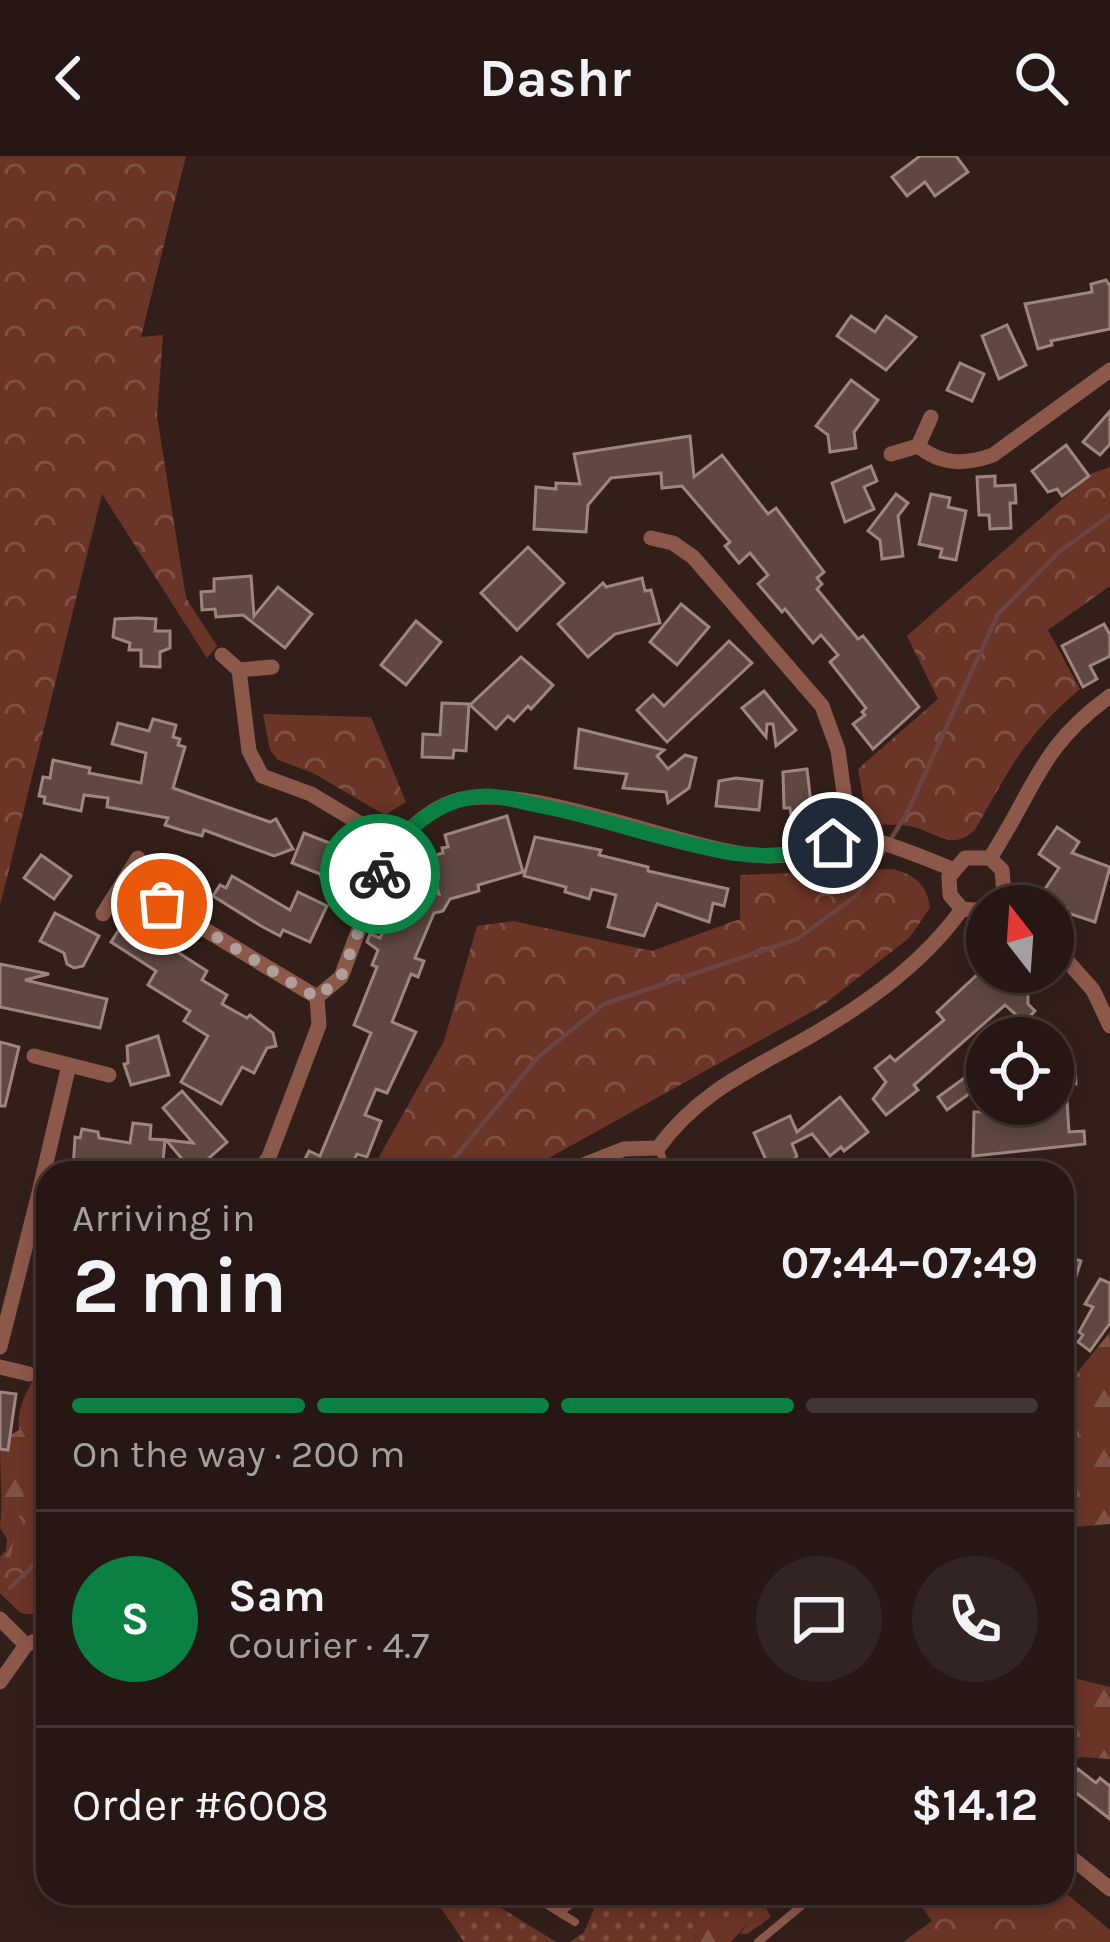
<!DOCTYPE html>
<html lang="en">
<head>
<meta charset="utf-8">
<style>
	body { margin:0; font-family:Karla,sans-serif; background:#322422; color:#f1f3f6; height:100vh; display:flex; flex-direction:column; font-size:45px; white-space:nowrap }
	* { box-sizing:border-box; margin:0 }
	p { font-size:39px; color:#a49fa0 }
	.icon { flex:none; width:66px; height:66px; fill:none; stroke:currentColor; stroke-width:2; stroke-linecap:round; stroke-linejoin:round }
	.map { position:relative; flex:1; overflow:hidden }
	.side { position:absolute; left:36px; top:1005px; width:1038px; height:744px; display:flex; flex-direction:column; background:#261714; border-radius:36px; box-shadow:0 6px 18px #0003,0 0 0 3px #423634 }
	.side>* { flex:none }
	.needle { width:78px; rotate:343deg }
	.controls { position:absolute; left:966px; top:729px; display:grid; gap:24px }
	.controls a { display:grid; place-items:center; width:108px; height:108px; border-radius:50%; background:#261714; box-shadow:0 6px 18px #0003,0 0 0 3px #423634; font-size:60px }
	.pin { position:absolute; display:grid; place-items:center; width:102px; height:102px; color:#fff; margin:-51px; border:6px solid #fff; border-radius:50%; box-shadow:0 3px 12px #0007 }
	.courier { position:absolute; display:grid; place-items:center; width:120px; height:120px; margin:-60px; border:9px solid #0b8043; border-radius:50%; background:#fff; color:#222; box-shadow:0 3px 15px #0007 }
	.headline em { font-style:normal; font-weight:700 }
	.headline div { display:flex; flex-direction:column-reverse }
	.headline { display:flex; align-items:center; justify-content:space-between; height:204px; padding:0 36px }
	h1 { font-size:78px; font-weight:700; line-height:90px }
	.bar { display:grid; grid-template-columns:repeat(4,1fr); gap:18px 12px; align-content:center; height:144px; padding:0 36px }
	.bar i { height:15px; border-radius:9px; background:#423634 }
	.bar .active { background:#0b8043 }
	.bar p { grid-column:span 4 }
	.line { display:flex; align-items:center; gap:30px; padding:0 36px; border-top:3px solid #423634 }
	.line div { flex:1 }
	.round { display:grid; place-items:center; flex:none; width:126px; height:126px; border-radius:63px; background:#322422 }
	header { display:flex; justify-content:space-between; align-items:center; height:156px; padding:0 36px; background:#261714; font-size:54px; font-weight:700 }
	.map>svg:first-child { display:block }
	.grass { fill:url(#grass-dots) }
	.forest { fill:url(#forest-firs) }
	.park { fill:url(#park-crowns) }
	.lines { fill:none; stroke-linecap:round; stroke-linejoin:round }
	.stream { stroke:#6c4543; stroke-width:4.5 }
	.building { fill:#5f4842; stroke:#9f857e; stroke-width:3 }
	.service { stroke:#8c584a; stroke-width:8 }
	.minor { stroke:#8c584a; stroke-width:15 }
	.done { stroke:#af9f9b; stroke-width:12; stroke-dasharray:0 21.6 }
	.route { stroke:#0b8043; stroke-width:15 }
</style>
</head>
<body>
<header><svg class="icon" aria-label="back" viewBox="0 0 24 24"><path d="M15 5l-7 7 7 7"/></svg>Dashr<svg class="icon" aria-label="search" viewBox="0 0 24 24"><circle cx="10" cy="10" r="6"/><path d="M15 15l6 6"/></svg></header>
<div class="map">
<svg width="1110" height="1786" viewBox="0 0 1110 1786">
	<defs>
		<pattern id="grass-dots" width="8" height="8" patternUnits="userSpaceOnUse" patternTransform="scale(3)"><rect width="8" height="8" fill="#6a3426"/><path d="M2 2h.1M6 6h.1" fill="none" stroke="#805145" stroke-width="1.8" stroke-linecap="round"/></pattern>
		<pattern id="forest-firs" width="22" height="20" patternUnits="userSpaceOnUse" patternTransform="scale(3)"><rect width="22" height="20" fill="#6a3426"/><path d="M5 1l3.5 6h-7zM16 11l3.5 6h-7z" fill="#805145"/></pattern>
		<pattern id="park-crowns" width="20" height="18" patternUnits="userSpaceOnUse" patternTransform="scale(3)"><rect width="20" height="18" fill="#6a3426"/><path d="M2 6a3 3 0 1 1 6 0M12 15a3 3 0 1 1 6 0" fill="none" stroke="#805145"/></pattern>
	</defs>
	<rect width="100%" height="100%" fill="#331f1a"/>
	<g class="grass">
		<polygon points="431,1737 477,1737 556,1786 464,1786"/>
		<polygon points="617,1737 772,1737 764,1748 771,1761 747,1778 740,1778 747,1768 696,1776 695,1786 570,1786 584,1776 596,1748"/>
	</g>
	<g class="forest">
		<polygon points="1110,1176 1110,1368 1062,1372 1062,1205 1076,1218"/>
		<path d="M40 1206 48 1212V1453L41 1459 21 1457 0 1437V1401L6 1394 7 1383 0 1372C3 1342 0 1316 0 1285L19 1274C16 1245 32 1233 40 1206Z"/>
		<polygon points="1062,1519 1110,1531 1110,1603 1080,1601 1062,1612"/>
		<polygon points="744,1762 747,1768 731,1786 695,1786 696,1776 715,1763"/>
	</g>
	<g class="park">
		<polygon points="0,0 186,0 141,181 163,179 157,260 186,442 217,490 207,502 102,338 0,750"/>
		<path d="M1110 311V430L1048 474 1080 533C1025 580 1010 612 975 674 952 695 939 678 914 671 902 668 887 669 874 669L866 658 858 613 938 543 907 480 1092 317Z"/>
		<polygon points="263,558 371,561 406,646 385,659 313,617 278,604 270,594"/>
		<path d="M893 713C915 719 927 728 930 752L909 782 822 850 522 1017H370L444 885 477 770 513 765 652 795 740 763V719Z"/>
		<polygon points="40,1206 48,1212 48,1453 41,1459 21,1457 0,1437 0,1406 10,1404 44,1242 32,1233"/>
		<polygon points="1062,1734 1110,1774 1110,1786 903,1786 932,1765 911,1737"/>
	</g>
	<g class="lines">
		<g class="stream">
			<polyline points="442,1017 537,902 604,848 797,783 857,739 908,655 998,458 1059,396 1110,359"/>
			<polyline points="10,1432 48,1395"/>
		</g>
	</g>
	<g class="building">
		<polygon points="920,0 956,0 968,16 935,40 925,26 907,40 892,21"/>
		<polygon points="1106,124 1110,130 1110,173 1051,185 1052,189 1038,193 1025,148 1092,136 1091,128"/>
		<polygon points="851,160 875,176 886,160 916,181 886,214 837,180"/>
		<polygon points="1007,169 1026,209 999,223 982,180"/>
		<polygon points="960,207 984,218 972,245 947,234"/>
		<polygon points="851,224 878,244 854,276 856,292 830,296 828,279 816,270"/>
		<polygon points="1110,255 1110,288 1100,299 1083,286"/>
		<polygon points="690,280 694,321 722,299 768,358 776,352 824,416 817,422 822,428 817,433 858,483 863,480 919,551 873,593 853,568 865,559 862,556 866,552 830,506 838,499 821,479 813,487 785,453 782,456 758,428 768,419 750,397 739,407 725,390 730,386 682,330 662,332 661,317 611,322 588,349 586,376 534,373 536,331 556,333 556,327 580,328 574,298"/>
		<polygon points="1066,289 1089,320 1062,340 1057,333 1048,336 1032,315"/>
		<polygon points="871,310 877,325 864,331 874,353 845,366 832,327"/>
		<polygon points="995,320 995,330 1015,329 1016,347 1010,347 1011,372 990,373 989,359 979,359 977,321"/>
		<polygon points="896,338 908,347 898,360 903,400 882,403 880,384 868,375"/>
		<polygon points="931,338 950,342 948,351 966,355 956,404 940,401 942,393 919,388"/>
		<polygon points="528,391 564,427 517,474 481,437"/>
		<polygon points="251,420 254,460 278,431 312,458 285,492 243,459 216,461 215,453 202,454 201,436 214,435 214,423"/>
		<polygon points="642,422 645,435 651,434 660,467 615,478 588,501 558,468 603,427 606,431"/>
		<polygon points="681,448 709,471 677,509 650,486"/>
		<polygon points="137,462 156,463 155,475 170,475 170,492 160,496 160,511 141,510 141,494 129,494 130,487 113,481 115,463"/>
		<polygon points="416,465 441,486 406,529 381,509"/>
		<polygon points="1104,468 1110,479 1110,500 1090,510 1097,523 1083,531 1062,490"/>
		<polygon points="729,485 752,507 667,586 637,554 653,539 664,550"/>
		<polygon points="521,501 553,529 531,553 528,550 514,565 508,560 496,573 470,549"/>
		<polygon points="764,535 796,574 776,590 773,568 767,568 766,581 742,552"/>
		<polygon points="442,547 469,548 466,595 454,594 453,602 422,601 423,578 440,579"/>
		<polygon points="153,563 176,569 173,581 180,583 178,589 185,591 173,632 270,666 276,663 293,693 274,700 204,674 202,680 187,676 165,669 168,662 107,651 108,642 84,639 81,655 44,647 45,641 39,640 43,621 50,622 53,604 90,612 89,617 141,627 146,597 112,588 118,567 149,575"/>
		<polygon points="579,573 664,594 657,600 668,613 685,599 696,602 689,632 668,647 666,636 623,632 627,618 575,612"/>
		<polygon points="807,613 812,656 791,658 790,652 784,652 783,616"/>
		<polygon points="736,622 762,625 759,654 716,650 719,625"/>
		<polygon points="507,660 523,716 478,729 479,735 450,743 443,755 434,757 415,802 424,805 418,821 411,818 392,866 416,876 387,937 376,933 365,959 381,965 367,1001 357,998 348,1017 298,1017 309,995 320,1000 371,877 354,869 377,811 372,809 378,794 367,786 370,778 380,782 408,726 439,738 429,701 443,697 442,692 448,691 445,679"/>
		<polygon points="1057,671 1079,686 1072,697 1110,711 1095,766 1065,756 1067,752 1043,736 1059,712 1039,698"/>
		<polygon points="304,677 355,697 339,701 334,715 337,722 323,727 320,718 292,707"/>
		<polygon points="535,681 601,694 599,699 648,711 648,715 728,733 724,750 713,747 709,766 657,748 644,780 608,771 616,739 592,733 589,743 565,736 566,731 524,720"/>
		<polygon points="41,699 71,720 54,743 24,722"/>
		<polygon points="232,720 290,754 298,736 327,750 310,786 283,774 280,780 261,770 213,740 220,729 226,732"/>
		<polygon points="55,757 99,780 83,810 74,812 67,808 64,797 40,785"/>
		<polygon points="126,763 207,815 202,824 227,839 222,848 247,862 250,859 273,877 276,890 267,892 254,917 242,911 221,948 181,926 208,880 184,865 190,855 148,829 156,815 111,786"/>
		<polygon points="0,808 49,818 25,824 107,843 100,872 0,851"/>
		<polygon points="980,816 1014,816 1028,830 1028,848 1035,855 1024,866 1005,849 914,929 918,934 886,959 873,943 886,926 875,912 890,900 895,905 944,864 937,856"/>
		<polygon points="158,880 169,919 131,929 124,908 128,907 127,890"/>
		<polygon points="0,886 19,891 5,950 0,950"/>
		<polygon points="1075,909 1076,928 1066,929 1069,976 1084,975 1085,988 973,1000 974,956 1006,956 1007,964 1042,962 1041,948 1053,948 1053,910"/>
		<polygon points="967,920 977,932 947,954 938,941"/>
		<polygon points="182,935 227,986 193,1016 166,984 193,987 163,952"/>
		<polygon points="840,941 868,976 844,995 841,991 830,1000 812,978 792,988 797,1000 791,1006 793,1011 779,1017 733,1017 732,1012 766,1004 754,977 790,960 797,976"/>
		<polygon points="133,967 151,969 150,983 165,984 163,1005 159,1004 158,1011 148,1010 148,1015 108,1010 107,1015 91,1013 90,1017 73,1014 75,981 80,982 82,973 98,976 99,982 130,987"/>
		<polygon points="1062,1099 1081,1105 1065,1154 1062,1153"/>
		<polygon points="1100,1123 1110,1127 1110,1167 1090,1195 1078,1186 1083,1179 1079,1176 1093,1151 1085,1148"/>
		<polygon points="0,1236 16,1238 8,1294 0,1293"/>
		<polygon points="1078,1613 1096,1627 1100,1622 1110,1630 1110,1663 1066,1629"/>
	</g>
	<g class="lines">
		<g class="service">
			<polyline points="659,993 668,1017"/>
			<polyline points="528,1737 575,1766"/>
			<polyline points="560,1756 588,1737"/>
			<polyline points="758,1786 817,1737"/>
		</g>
		<g class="minor">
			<path d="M918 290C941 309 965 309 993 299L1110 214"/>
			<polyline points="891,298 918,290 931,261"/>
			<polyline points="651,382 673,387 693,401 822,550 838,594 850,680"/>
			<polyline points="222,499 239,514 272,511"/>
			<polyline points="239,514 249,595 262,620 311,638 394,688"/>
			<path d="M990 702C1034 635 1039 591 1110 540"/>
			<polyline points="124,725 317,841"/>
			<polyline points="987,755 962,753 950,739 949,721 965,702 990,702 1002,714 1004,738 995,750"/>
			<polyline points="103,758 138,702"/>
			<polyline points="1053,789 1093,834 1110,870"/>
			<polyline points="34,900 109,919"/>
			<path d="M257 1017 269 1001 319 869 317 841 341 821 385 704C399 680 427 654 454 645 517 625 663 684 732 696 756 701 790 702 814 694 824 691 837 682 848 681 869 678 930 704 952 713"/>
			<path d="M563 1017 624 993 658 992C700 934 754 913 814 878 870 845 924 806 962 753"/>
			<polyline points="38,1041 69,909"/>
			<polyline points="0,1191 38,1041 48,1043"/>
			<polyline points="0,1211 29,1218"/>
			<polyline points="0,1463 26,1489"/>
			<polyline points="0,1526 26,1489 48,1479"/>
			<polyline points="1062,1694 1110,1733"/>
		</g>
	</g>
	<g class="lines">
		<polyline class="done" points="162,748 317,842 341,821 380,718"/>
		<path class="route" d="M380 718C396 676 441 640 487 640 504 640 524 647 542 650 606 663 668 686 732 697 766 702 801 699 833 687"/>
	</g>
</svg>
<div class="controls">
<a><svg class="needle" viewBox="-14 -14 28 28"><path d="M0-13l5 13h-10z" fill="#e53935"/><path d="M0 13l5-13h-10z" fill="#a49fa0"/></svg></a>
<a><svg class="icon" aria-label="locate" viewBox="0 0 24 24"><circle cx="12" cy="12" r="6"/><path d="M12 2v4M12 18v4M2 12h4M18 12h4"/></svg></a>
</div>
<div class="pin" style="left:162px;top:748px;background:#ea580c"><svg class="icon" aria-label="bag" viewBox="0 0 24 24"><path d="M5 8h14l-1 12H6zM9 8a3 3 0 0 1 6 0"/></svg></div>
<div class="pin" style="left:833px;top:687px;background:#1f2937"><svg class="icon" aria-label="home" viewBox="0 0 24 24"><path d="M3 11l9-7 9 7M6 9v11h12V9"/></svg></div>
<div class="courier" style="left:380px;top:718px"><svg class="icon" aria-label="bike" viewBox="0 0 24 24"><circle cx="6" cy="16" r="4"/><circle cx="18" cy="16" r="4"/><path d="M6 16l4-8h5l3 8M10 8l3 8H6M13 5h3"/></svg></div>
<section class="side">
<div class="headline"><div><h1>2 min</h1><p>Arriving in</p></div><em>07:44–07:49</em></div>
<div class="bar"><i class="active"></i><i class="active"></i><i class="active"></i><i></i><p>On the way · 200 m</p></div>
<div class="line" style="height:216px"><b class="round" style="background:#0b8043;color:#fff">S</b><div><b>Sam</b><p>Courier · 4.7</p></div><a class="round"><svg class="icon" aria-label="chat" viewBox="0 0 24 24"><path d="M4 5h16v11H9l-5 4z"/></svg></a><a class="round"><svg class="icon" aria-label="phone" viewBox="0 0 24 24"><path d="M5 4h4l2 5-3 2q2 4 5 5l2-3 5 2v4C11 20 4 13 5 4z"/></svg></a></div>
<div class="line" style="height:156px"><div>Order #6008</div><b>$14.12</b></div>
</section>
</div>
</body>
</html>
